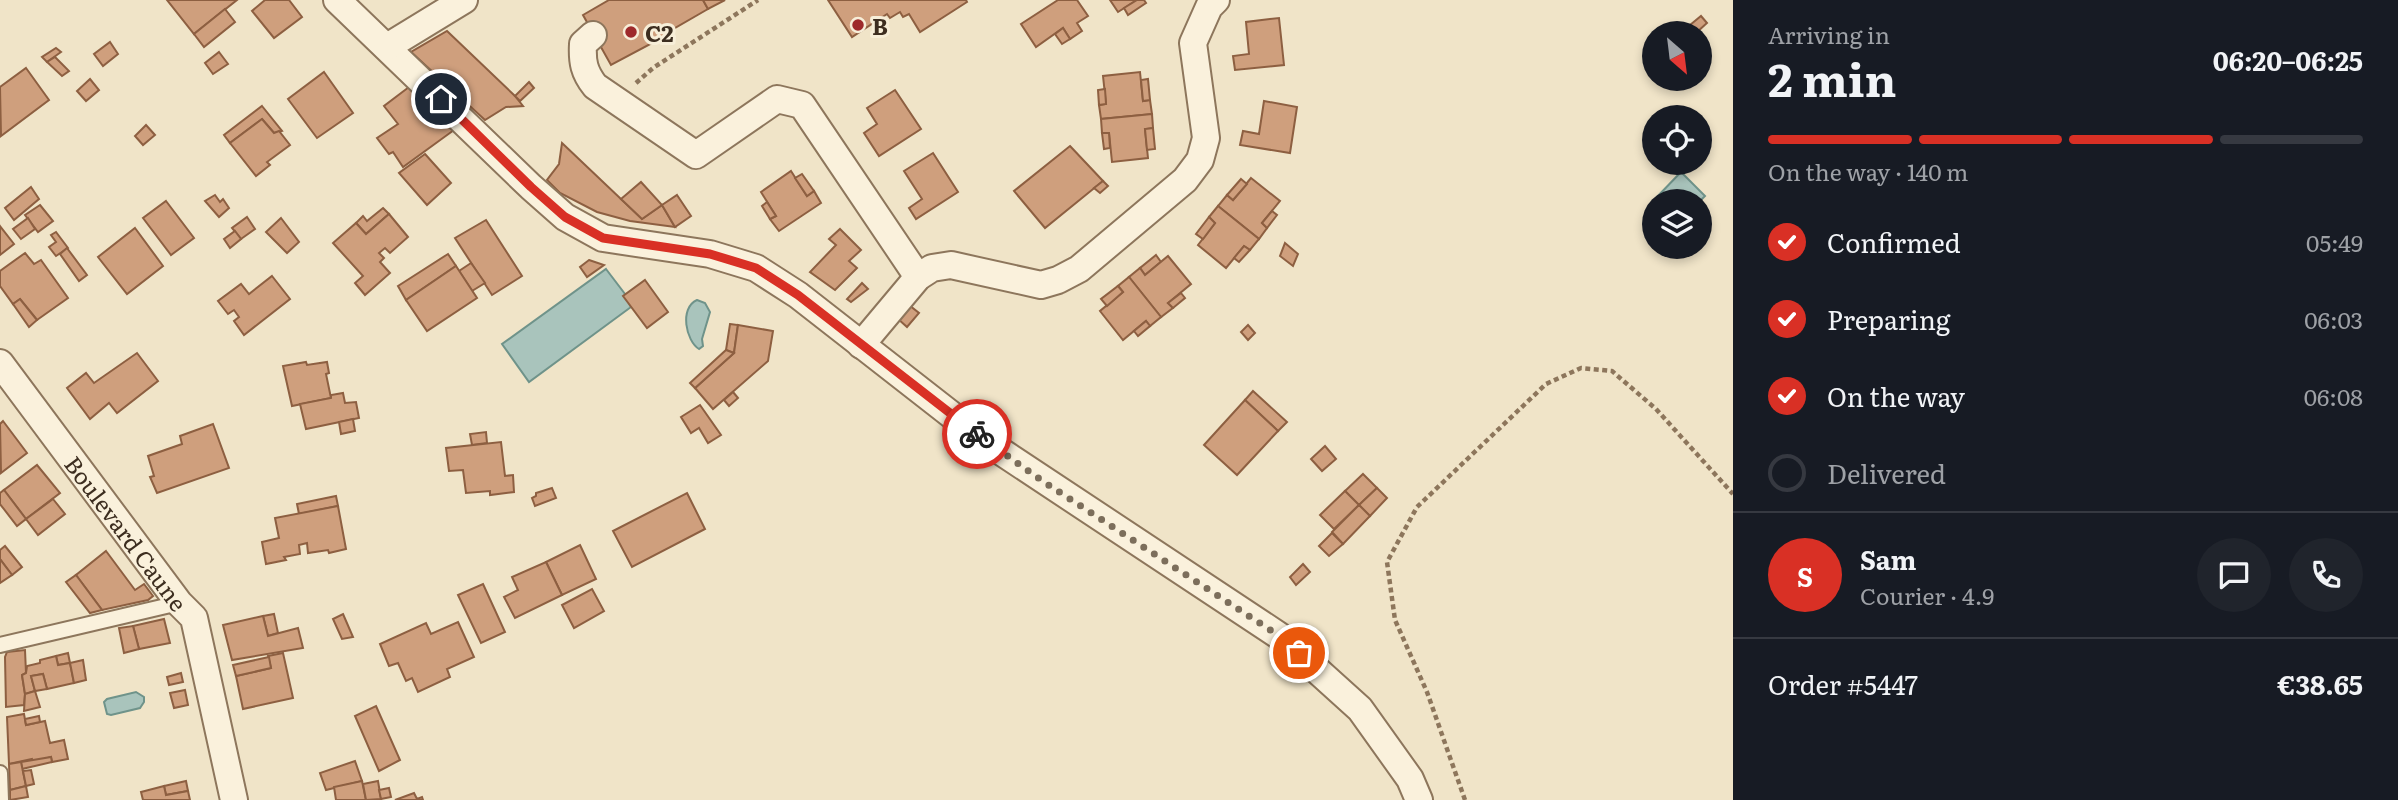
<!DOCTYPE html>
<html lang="en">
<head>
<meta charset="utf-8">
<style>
	body { margin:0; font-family:Literata,serif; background:#20242c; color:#f1f3f6; height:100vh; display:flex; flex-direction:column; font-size:26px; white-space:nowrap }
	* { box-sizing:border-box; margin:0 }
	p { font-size:23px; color:#9ea1a6 }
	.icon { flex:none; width:38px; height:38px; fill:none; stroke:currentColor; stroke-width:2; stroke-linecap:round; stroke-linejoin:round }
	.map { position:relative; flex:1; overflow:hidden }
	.sheet { display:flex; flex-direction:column; background:#171b24; width:665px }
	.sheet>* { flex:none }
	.needle { width:46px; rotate:152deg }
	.controls { position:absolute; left:1642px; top:21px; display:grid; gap:14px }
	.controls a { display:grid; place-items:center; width:70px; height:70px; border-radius:50%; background:#171b24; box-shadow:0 4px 10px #0003; font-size:35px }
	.pin { position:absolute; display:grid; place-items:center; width:60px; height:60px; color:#fff; margin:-30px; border:4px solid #fff; border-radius:50%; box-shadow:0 2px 7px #0007 }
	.courier { position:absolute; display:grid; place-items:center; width:70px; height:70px; margin:-35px; border:5px solid #d93025; border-radius:50%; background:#fff; color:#222; box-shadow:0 2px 9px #0007 }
	.headline em { font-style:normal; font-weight:700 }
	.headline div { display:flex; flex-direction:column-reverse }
	.headline { display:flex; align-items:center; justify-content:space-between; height:119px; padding:0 35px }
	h1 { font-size:46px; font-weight:700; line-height:52px }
	.bar { display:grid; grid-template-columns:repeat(4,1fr); gap:10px 7px; align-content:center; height:84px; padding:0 35px }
	.bar i { height:9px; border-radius:5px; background:#363941 }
	.bar .active { background:#d93025 }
	.bar p { grid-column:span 4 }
	.line { display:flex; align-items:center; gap:18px; padding:0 35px; border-top:2px solid #363941 }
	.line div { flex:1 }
	.round { display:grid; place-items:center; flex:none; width:74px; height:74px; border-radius:37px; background:#20242c }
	ol { padding:0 35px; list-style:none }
	li { display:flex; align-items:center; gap:21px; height:77px }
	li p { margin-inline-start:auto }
	li .icon { padding:7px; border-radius:50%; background:#d93025; color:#fff; stroke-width:4 }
	li:last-child { color:#9ea1a6 }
	li i { width:38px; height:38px; border:4px solid #363941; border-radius:50% }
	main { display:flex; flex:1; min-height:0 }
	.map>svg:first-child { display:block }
	.water { fill:#a9c4bc; stroke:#6f938a; stroke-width:2 }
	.building { fill:#cf9f7d; stroke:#8d5f41; stroke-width:2 }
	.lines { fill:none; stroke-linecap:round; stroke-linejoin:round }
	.service-casing { stroke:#8d765c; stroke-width:18 }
	.minor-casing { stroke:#8d765c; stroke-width:30 }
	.path { stroke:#8d765c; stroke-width:4.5; stroke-dasharray:5 3.5; stroke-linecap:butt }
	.service { stroke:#faf1dc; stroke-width:14 }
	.minor { stroke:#faf1dc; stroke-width:26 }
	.done { stroke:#7c6e5b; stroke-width:7; stroke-dasharray:0 12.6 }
	.route { stroke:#d93025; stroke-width:9 }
	.poi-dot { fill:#9e2a2b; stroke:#f7eed8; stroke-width:2.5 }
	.labels { text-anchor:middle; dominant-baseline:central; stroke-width:6; stroke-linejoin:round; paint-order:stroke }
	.poi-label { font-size:23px; font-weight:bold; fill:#3d2e20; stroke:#f7eed8; text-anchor:start }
	.street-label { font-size:23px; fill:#3d2e20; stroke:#f7eed8 }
</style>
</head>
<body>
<main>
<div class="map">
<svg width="1733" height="800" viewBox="0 0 1733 800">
	<rect width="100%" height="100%" fill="#f0e4c8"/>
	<g class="water">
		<polygon points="1681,172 1705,196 1699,202 1660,201 1656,198"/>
		<polygon points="606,269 625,294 631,307 529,382 502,344"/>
		<path d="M697 300 705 303 710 312 702 339 703 346 699 349C686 341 679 308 697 300Z"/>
		<polygon points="136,692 144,697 144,702 140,708 111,715 107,714 104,702 107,699"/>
	</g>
	<g class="building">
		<polygon points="167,0 237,0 194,34"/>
		<polygon points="265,0 289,0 302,17 274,38 252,11"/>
		<polygon points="609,0 703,0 708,9 670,31 671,33 611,65 583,15"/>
		<polygon points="703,0 725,0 708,9"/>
		<polygon points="828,0 966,0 967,2 920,32 909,14 903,17 900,12 890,18 887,14 852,37"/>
		<polygon points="1058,0 1077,0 1088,16 1077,23 1082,31 1070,39 1063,28 1036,47 1021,24"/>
		<polygon points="1110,0 1137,0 1118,12"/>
		<polygon points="1137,0 1144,0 1146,3 1128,15 1124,8"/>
		<polygon points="225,9 235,22 204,47 194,34"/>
		<polygon points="1701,16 1707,23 1697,32 1690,25"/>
		<polygon points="1279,18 1284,65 1235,70 1233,56 1249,54 1246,22"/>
		<polygon points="1063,28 1070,39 1062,44 1055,34"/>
		<polygon points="447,31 515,96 523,106 506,107 485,120 411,52"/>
		<polygon points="110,42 118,54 103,66 94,54"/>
		<polygon points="56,48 61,52 47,62 42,57"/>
		<polygon points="219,52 228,64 213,74 205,63"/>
		<polygon points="55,57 69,71 62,76 47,62"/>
		<polygon points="26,68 49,100 1,136 0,87"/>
		<polygon points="324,72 353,113 317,138 288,99"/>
		<polygon points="1140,72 1143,101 1150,100 1152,114 1101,119 1099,105 1106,104 1103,76"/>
		<polygon points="90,79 99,90 86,101 77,91"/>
		<polygon points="1148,79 1150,100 1143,101 1141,80"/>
		<polygon points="529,82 534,88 520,101 515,96"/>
		<polygon points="409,87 454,130 403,167 393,152 389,154 377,138 398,124 384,106"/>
		<polygon points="1105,89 1106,104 1099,105 1098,90"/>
		<polygon points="895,90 921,129 879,156 864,133 877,124 867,108"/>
		<polygon points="1264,101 1297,107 1290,153 1240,145 1243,131 1259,134"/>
		<polygon points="262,106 282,131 274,133 262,119 230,143 224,135"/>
		<polygon points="1152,114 1153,128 1145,129 1148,158 1112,162 1109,133 1102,133 1101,119"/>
		<polygon points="262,119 274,133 279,131 290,145 267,162 270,165 256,176 230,143"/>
		<polygon points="146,125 155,135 143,145 135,136"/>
		<polygon points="1153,128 1155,149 1147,150 1145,129"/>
		<polygon points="1102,133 1109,133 1110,148 1104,149"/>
		<polygon points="562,143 642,219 662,205 675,227 630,221 597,212 560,193 547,180 559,164"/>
		<polygon points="1070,146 1103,181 1045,228 1014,191"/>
		<polygon points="933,153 958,192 916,219 909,208 922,199 904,171"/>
		<polygon points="425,154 451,183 427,205 399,173"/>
		<polygon points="791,171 807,196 814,191 821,203 779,231 770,219 776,216 761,192"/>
		<polygon points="802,174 814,191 807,196 795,178"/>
		<polygon points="1251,178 1280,201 1262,223 1267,228 1259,239 1218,206 1227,195 1233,200"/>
		<polygon points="1241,179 1247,184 1233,200 1227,195"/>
		<polygon points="1103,181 1108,186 1100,193 1094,188"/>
		<polygon points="641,182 662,205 642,219 621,199"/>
		<polygon points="31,187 39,199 14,220 5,208"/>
		<polygon points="215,195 220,202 223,199 229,208 219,217 205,201"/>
		<polygon points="677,195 691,216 675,227 662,205"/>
		<polygon points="166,201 194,238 171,255 143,218"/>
		<polygon points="767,202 776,216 770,219 762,206"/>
		<polygon points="40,205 53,221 38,232 25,215"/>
		<polygon points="1218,206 1259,239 1250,250 1244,246 1226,268 1198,245 1215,223 1209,217"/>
		<polygon points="383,208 389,214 366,234 356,223 363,216 367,221"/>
		<polygon points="1272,211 1277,215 1267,228 1262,223"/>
		<polygon points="389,214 408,237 390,253 385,248 379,253 384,258 380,262 390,273 365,295 355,283 363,276 333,243 356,223 366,234"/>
		<polygon points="247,217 255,229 241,239 232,228"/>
		<polygon points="1209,217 1215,223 1203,239 1196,234"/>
		<polygon points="28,218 35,229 21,239 13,229"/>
		<polygon points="281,218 299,242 287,253 266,232"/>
		<polygon points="486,220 522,276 492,295 455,238"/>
		<polygon points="0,226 14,244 0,255"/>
		<polygon points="135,228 163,266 127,294 98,257"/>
		<polygon points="840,229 861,250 849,261 857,268 835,290 810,272 836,245 829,239"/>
		<polygon points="235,231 241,239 230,248 224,239"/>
		<polygon points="56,232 68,248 56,256 49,247 56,242 51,235"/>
		<polygon points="1285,243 1298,254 1293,266 1280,256"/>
		<polygon points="1244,246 1250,250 1239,262 1234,258"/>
		<polygon points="67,248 87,275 79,281 60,254"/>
		<polygon points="25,253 34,264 41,260 68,298 37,320 20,299 13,304 0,286 0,271"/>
		<polygon points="448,254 456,266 406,300 398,286"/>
		<polygon points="1156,255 1161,262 1145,275 1140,268"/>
		<polygon points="1168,256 1191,284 1168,303 1173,308 1161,317 1129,277 1140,268 1145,275"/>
		<polygon points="589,260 604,265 587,277 580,267"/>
		<polygon points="471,263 485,283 472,291 459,271"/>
		<polygon points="456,266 477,298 427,331 406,300"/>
		<polygon points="272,276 290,299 244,335 234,321 239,317 234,310 228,314 218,301 241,284 249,294"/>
		<polygon points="1129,277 1161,317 1150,326 1146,321 1123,340 1100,311 1123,292 1118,286"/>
		<polygon points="645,280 668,312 647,328 623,296"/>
		<polygon points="862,283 868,289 851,302 847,299"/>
		<polygon points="1118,286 1123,292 1107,306 1101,299"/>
		<polygon points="1181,293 1185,298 1173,308 1168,303"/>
		<polygon points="20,299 37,320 29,327 13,304"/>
		<polygon points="909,305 919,313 907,327 897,318"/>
		<polygon points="1146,321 1150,326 1138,336 1134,331"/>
		<polygon points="730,324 738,325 734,353 726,350"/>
		<polygon points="738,325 773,331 768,361 713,409 695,388 734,353"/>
		<polygon points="1248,325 1255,333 1248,340 1241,332"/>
		<polygon points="726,350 734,353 695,388 690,383"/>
		<polygon points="137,353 158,381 117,413 109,403 90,419 67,388 86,373 94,383"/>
		<polygon points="306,362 307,365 327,362 329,373 326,374 331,398 292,406 283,366"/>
		<polygon points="1253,391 1287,422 1278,431 1245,400"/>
		<polygon points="733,392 738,398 729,406 724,400"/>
		<polygon points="343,393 345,403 356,402 359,418 306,429 300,404 331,398 331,395"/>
		<polygon points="1245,400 1278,431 1237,475 1204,445"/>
		<polygon points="700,405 721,435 708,443 699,428 691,433 681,417"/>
		<polygon points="353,419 355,431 341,434 339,422"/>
		<polygon points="3,421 27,453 1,473 0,424"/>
		<polygon points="213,424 229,468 157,493 150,477 154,476 148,456 182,444 180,436"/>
		<polygon points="486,432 487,443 472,445 470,434"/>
		<polygon points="501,442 505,476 513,475 514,492 490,495 490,491 466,493 463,470 449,471 446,448"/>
		<polygon points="1325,446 1336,459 1322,471 1311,459"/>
		<polygon points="37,465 60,493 26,519 4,490"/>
		<polygon points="1363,474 1377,488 1359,505 1345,491"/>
		<polygon points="552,488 556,498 535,506 532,498 536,496 536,493"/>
		<polygon points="1377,488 1387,498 1370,516 1359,505"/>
		<polygon points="4,490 26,519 17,526 0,504 0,493"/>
		<polygon points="1345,491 1359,505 1334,529 1320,515"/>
		<polygon points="687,493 705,529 632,567 613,531"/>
		<polygon points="336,496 338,506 299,514 297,504"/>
		<polygon points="53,499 65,514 38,535 26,519"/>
		<polygon points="1359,505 1370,516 1343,544 1332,532"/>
		<polygon points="338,506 346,549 329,553 328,550 308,553 307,543 299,545 300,554 284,557 286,560 266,564 262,542 279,538 275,518"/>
		<polygon points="1332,533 1343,544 1329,556 1319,546"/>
		<polygon points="580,545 596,579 562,595 546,562"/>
		<polygon points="5,546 22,567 12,575 0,559 0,550"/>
		<polygon points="106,551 135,590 144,584 153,596 148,600 102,610 76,575"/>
		<polygon points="0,559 12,575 0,583"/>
		<polygon points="546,562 562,595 515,618 504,597 518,590 512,577"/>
		<polygon points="1303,564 1310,572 1296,585 1290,577"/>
		<polygon points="76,575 102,610 90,613 66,582"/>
		<polygon points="483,584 505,632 481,643 458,595"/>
		<polygon points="592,589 604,611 574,628 562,605"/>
		<polygon points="274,614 278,633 268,636 263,616"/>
		<polygon points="343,614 353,637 342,639 333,619"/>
		<polygon points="263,616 268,636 298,628 303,648 232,660 223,625"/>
		<polygon points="164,619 170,643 139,649 133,626"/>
		<polygon points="458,622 474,657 447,669 450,677 418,692 412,678 406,681 398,663 389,666 380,644 426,623 431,634"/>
		<polygon points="133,626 139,649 124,653 119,628"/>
		<polygon points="25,650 26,673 22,675 25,694 24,705 6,707 5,657 7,652"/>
		<polygon points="68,653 70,663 58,665 56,656"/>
		<polygon points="283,653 293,698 243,709 236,676 271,668 268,656"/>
		<polygon points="56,656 58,665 70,663 74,683 47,689 43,674 31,676 35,691 25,694 22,675 26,673 27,666 40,663 40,660"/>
		<polygon points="269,657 271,668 236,676 233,665"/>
		<polygon points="83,660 86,680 74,683 70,663"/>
		<polygon points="181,673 183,682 169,685 167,677"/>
		<polygon points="43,674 47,689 35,691 31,676"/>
		<polygon points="185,690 188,705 174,708 170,693"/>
		<polygon points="35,691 40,707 24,711 25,694"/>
		<polygon points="376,706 400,760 379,771 355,716"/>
		<polygon points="24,714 26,725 45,721 50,743 64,740 68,759 52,762 51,757 33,762 32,759 9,764 7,717"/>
		<polygon points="39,716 40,722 26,725 25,719"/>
		<polygon points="51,757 52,762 22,769 21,762"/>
		<polygon points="355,761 362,781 326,790 320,773"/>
		<polygon points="21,762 26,786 10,790 9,764"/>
		<polygon points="31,770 34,784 26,786 23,771"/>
		<polygon points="186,781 188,791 166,795 164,786"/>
		<polygon points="362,781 366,800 336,800 334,787"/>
		<polygon points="378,781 381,799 366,800 363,784"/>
		<polygon points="26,786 28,797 10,800 10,790"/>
		<polygon points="164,786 166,795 188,791 190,800 143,800 141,792"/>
		<polygon points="389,788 391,797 381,799 379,790"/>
		<polygon points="414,793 417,799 422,797 423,800 395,800"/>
	</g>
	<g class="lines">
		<defs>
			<g id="service">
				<polyline points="0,645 179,603"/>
				<polyline points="0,773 1,800"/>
			</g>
			<g id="minor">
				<polyline points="337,0 531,187 565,217 603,238 710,254 756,268 798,295 985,441 1278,635 1360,709 1410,779 1419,800"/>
				<path d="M593 35 583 44C582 62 584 72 595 86L696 155 777 99 802 105 918 277"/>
				<polyline points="387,47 464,0"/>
				<polyline points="861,345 918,277 932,268 951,265 1041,285 1058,280 1079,269 1185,180 1200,160 1206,138 1193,43 1209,7 1216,0"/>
				<path id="s1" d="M0 363 179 603 194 618 234 800"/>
			</g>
		</defs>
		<use href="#service" class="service-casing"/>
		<use href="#minor" class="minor-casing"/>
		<g class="path">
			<polyline points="636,83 653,68 758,0"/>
			<polyline points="1465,800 1427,692 1395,620 1387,562 1417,507 1546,384 1581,368 1612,371 1656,409 1733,494"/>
		</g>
		<use href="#service" class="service"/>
		<use href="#minor" class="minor"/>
	</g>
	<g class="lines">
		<polyline class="done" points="977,434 1041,480 1278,635 1299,653"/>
		<polyline class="route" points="441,99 531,187 565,217 603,238 710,254 756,268 798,295 977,434"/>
	</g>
	<g class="poi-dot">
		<circle cx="858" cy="25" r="7"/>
		<circle cx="631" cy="32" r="7"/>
	</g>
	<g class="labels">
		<g class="poi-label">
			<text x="872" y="25">B</text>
			<text x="645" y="32">C2</text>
		</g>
		<g class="street-label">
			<text stroke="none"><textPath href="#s1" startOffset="212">Boulevard Caune</textPath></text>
		</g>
	</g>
</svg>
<div class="controls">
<a><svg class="needle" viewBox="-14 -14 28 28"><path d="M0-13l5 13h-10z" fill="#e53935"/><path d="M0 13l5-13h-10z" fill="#9ea1a6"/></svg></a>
<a><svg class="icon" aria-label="locate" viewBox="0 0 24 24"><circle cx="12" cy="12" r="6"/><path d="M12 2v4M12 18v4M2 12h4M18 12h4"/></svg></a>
<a><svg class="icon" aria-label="layers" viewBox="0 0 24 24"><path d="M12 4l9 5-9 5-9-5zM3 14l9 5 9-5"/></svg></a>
</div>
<div class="pin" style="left:1299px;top:653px;background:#ea580c"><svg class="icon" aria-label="bag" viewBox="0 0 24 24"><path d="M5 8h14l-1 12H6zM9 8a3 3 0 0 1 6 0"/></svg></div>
<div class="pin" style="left:441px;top:99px;background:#1f2937"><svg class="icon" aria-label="home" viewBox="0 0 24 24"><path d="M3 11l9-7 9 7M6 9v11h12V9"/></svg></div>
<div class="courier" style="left:977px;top:434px"><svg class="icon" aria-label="bike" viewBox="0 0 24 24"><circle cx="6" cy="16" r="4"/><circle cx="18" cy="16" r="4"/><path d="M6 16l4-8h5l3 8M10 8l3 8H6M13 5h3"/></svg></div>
</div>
<section class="sheet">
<div class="headline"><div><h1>2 min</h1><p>Arriving in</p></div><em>06:20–06:25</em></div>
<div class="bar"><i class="active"></i><i class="active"></i><i class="active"></i><i></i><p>On the way · 140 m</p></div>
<ol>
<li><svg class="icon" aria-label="check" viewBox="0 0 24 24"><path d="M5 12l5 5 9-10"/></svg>Confirmed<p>05:49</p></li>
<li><svg class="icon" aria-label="check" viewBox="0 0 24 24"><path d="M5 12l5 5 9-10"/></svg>Preparing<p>06:03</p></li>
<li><svg class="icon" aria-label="check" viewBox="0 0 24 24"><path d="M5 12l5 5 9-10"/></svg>On the way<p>06:08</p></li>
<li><i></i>Delivered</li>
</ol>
<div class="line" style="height:126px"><b class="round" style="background:#d93025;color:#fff">S</b><div><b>Sam</b><p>Courier · 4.9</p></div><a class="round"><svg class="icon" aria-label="chat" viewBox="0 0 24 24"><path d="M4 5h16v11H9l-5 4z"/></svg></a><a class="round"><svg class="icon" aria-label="phone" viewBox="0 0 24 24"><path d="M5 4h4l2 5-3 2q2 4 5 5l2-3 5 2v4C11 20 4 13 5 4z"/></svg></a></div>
<div class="line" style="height:91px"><div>Order #5447</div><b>€38.65</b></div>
</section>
</main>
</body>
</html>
